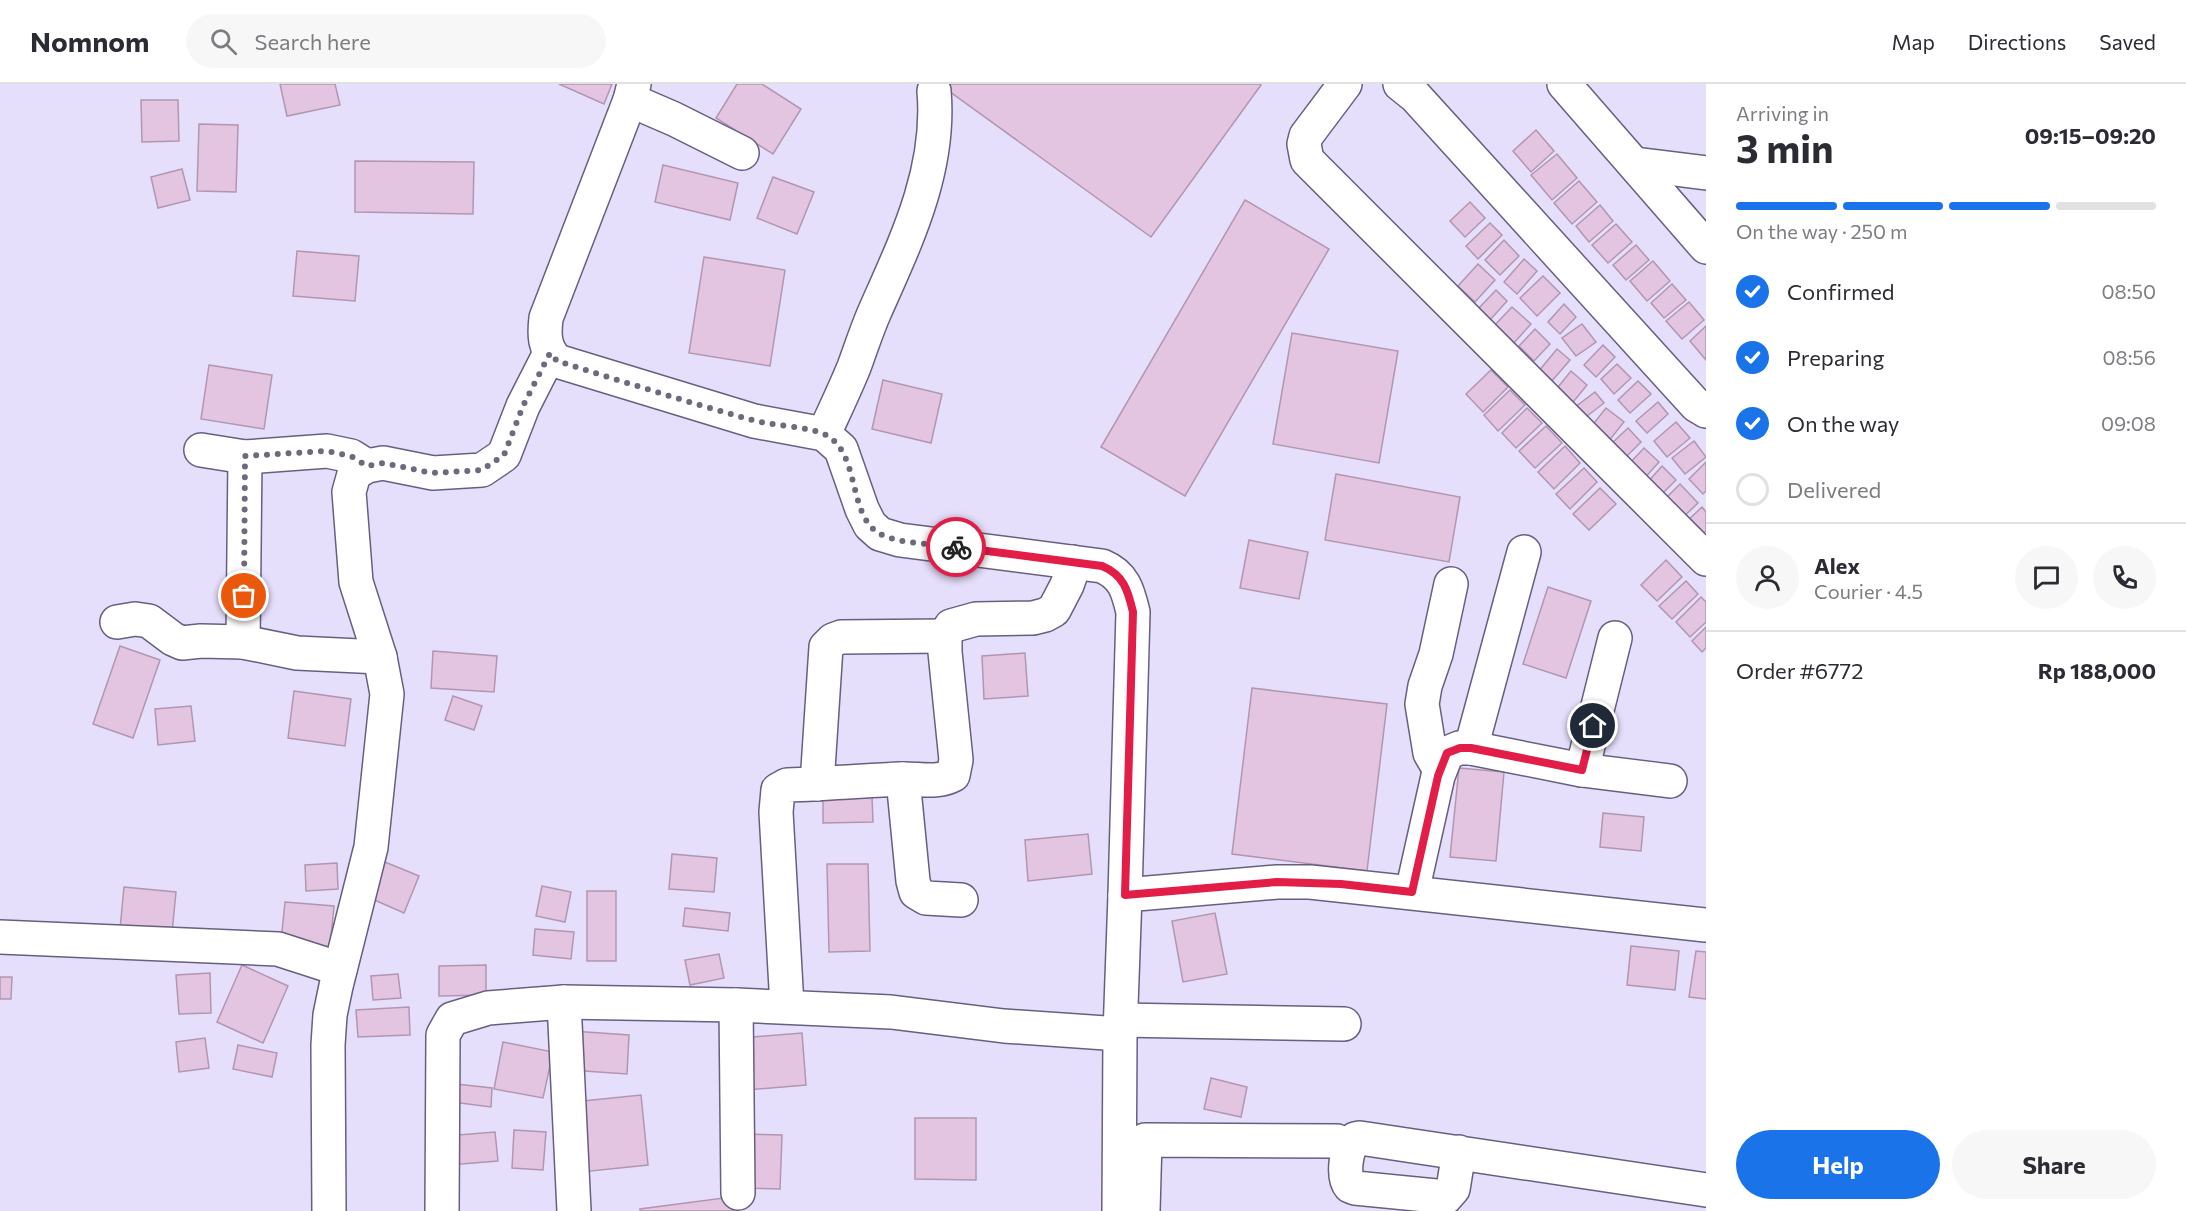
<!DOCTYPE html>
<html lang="en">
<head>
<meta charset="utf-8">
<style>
	body { margin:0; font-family:Commissioner,sans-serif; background:#f7f7f7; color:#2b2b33; height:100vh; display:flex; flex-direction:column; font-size:22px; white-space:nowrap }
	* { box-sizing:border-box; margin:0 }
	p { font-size:20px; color:#7c7c81 }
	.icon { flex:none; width:33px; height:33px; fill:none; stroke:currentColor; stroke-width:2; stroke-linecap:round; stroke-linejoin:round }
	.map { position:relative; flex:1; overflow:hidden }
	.drawer { display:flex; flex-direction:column; background:#fff; width:480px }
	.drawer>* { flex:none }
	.pin { position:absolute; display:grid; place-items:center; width:51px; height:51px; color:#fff; margin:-26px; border:3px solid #fff; border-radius:50%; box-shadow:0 2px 6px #0007 }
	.courier { position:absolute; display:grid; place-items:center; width:60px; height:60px; margin:-30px; border:4px solid #e11d48; border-radius:50%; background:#fff; color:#222; box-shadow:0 2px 8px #0007 }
	.summary em { font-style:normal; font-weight:700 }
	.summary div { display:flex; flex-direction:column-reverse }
	.summary { display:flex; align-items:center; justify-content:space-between; height:102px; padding:0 30px }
	h1 { font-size:39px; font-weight:700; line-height:45px }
	.bar { display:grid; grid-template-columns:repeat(4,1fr); gap:9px 6px; align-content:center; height:72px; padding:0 30px }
	.bar i { height:8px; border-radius:4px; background:#e1e1e2 }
	.bar .selected { background:#1a73e8 }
	.bar p { grid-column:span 4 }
	.line { display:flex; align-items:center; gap:15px; padding:0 30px; border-top:2px solid #e1e1e2 }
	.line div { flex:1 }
	.round { display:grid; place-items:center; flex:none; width:63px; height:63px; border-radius:32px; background:#f7f7f7 }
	ol { padding:0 30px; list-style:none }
	li { display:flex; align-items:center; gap:18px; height:66px }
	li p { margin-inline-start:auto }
	li .icon { padding:6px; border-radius:50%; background:#1a73e8; color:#fff; stroke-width:4 }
	li:last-child { color:#7c7c81 }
	li i { width:33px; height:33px; border:3px solid #e1e1e2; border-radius:50% }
	.primary-button { display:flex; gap:12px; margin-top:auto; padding:12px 30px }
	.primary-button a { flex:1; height:69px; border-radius:36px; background:#1a73e8; color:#fff; font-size:24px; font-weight:700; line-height:69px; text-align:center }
	.primary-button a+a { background:#f7f7f7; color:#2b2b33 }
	header { display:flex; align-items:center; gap:36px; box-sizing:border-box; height:84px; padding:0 30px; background:#fff; border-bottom:2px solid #e1e1e2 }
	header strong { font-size:28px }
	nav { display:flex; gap:33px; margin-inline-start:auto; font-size:21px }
	.search { width:420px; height:54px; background:#f7f7f7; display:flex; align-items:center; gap:15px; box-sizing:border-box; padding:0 21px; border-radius:33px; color:#7c7c81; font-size:22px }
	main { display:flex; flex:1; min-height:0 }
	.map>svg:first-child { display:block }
	.building { fill:#e3c5e1; stroke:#b296b1; stroke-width:1.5 }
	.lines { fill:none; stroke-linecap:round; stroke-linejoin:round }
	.minor-casing { stroke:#685f7f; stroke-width:36 }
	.minor { stroke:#fff; stroke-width:33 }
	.done { stroke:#6e697c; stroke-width:6; stroke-dasharray:0 10.8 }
	.route { stroke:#e11d48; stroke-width:8 }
</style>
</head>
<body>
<header>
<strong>Nomnom</strong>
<div class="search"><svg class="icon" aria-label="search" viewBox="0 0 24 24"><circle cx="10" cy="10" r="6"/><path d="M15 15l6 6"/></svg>Search here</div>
<nav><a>Map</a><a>Directions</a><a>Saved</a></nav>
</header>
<main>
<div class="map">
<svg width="1706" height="1127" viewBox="0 0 1706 1127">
	<rect width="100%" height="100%" fill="#e6dffc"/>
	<g class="building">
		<polygon points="280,0 335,0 340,21 287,32"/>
		<polygon points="559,0 612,0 604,20"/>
		<polygon points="737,0 762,0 801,25 773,70 716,34"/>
		<polygon points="939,0 1260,0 1261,1 1151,153"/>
		<polygon points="141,16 178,16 179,57 142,58"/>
		<polygon points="199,40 238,41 236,108 197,107"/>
		<polygon points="1536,46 1554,67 1531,88 1513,67"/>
		<polygon points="1557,70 1577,94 1552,116 1531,91"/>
		<polygon points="355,77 474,78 473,130 355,128"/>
		<polygon points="663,81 738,99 730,136 655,118"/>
		<polygon points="182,85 190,116 158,124 151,93"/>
		<polygon points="773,93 814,108 797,150 757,134"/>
		<polygon points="1579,97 1597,118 1572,140 1554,119"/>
		<polygon points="1245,116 1329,165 1185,412 1101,363"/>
		<polygon points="1470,118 1485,134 1465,153 1450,137"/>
		<polygon points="1600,121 1613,137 1589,158 1576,142"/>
		<polygon points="1490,139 1502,151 1478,175 1466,162"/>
		<polygon points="1616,140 1632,158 1608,179 1592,161"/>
		<polygon points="1504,156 1519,172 1500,191 1485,176"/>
		<polygon points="1636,161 1649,176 1626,196 1613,181"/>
		<polygon points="297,167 359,172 355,217 293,212"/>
		<polygon points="704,173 785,186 770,282 689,269"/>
		<polygon points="1524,175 1537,187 1517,210 1504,198"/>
		<polygon points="1653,177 1670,197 1647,217 1630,197"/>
		<polygon points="1478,180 1495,196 1475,218 1458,202"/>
		<polygon points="1543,192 1560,209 1537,232 1520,214"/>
		<polygon points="1672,200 1686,216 1664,234 1651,219"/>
		<polygon points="1496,206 1507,217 1490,236 1478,225"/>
		<polygon points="1689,218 1704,236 1682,255 1666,237"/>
		<polygon points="1564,220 1576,233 1560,250 1548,238"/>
		<polygon points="1512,223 1531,240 1512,261 1492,244"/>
		<polygon points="1582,240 1596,258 1576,272 1562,254"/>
		<polygon points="1706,242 1706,276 1690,257"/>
		<polygon points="1535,245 1550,260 1534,277 1519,262"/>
		<polygon points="1292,249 1398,267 1379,379 1273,360"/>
		<polygon points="1603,261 1615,273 1596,293 1584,281"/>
		<polygon points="1557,265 1570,276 1551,298 1538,288"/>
		<polygon points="1617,280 1631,294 1614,310 1601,295"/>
		<polygon points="209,281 272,291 264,345 201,335"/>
		<polygon points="1491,286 1508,303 1483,328 1466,310"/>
		<polygon points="1571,287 1587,301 1570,322 1554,308"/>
		<polygon points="883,296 942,310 931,359 872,345"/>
		<polygon points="1638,297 1651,310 1630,329 1618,316"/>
		<polygon points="1510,306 1525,321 1498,347 1484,331"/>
		<polygon points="1595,308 1604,319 1582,336 1574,324"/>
		<polygon points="1658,318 1668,330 1647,349 1636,337"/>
		<polygon points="1527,324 1542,339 1516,364 1502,349"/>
		<polygon points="1606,324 1624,338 1608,358 1590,344"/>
		<polygon points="1676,338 1690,354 1667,373 1654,357"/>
		<polygon points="1546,342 1562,359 1535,384 1519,367"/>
		<polygon points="1628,344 1641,358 1624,375 1611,360"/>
		<polygon points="1694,357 1706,373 1685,390 1672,374"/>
		<polygon points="1565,362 1580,379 1554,405 1538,388"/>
		<polygon points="1644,364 1659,378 1642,397 1627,382"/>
		<polygon points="1706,378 1706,407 1703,410 1689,395"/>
		<polygon points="1662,382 1676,396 1659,413 1646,400"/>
		<polygon points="1584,384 1597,398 1570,425 1556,410"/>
		<polygon points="1336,390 1460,413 1449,478 1325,456"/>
		<polygon points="1680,400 1698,419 1676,440 1658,422"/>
		<polygon points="1600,404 1616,420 1589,446 1573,430"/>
		<polygon points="1702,423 1706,428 1706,447 1697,455 1683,441"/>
		<polygon points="1249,456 1308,468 1299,515 1240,504"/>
		<polygon points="1666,476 1682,493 1657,517 1641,501"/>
		<polygon points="1686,497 1698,510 1672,535 1659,522"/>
		<polygon points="1548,503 1591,517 1566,594 1523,580"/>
		<polygon points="1701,513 1706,518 1706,538 1690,553 1676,538"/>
		<polygon points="1706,543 1706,564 1702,568 1692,557"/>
		<polygon points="120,562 160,576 133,654 93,640"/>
		<polygon points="433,567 497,572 494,608 431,604"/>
		<polygon points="1025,569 1028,612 984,615 982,572"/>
		<polygon points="1252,604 1387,620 1367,787 1232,770"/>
		<polygon points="294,607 351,615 345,662 288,654"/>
		<polygon points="453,612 482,622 474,646 445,636"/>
		<polygon points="191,622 195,657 158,661 155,625"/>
		<polygon points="1459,684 1504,688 1496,777 1450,773"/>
		<polygon points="872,713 873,738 823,739 823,715"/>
		<polygon points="1603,729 1644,733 1641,767 1600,763"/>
		<polygon points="1088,750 1092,790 1028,797 1025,756"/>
		<polygon points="672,770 717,774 714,808 669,805"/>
		<polygon points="385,778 419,792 404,829 370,814"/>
		<polygon points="337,779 338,805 306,807 305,781"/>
		<polygon points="827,780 868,780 870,867 829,868"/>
		<polygon points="542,802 571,808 565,838 536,832"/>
		<polygon points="124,803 176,808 172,849 120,845"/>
		<rect x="587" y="807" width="29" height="70"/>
		<polygon points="285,818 334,822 330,863 281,858"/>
		<polygon points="685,824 730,829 728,847 683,842"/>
		<polygon points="1215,829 1227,890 1183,898 1172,837"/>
		<polygon points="535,845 574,848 571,875 533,871"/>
		<polygon points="1631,862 1679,867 1675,906 1627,901"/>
		<polygon points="1696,867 1706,868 1706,915 1689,913"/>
		<polygon points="719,870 724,894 690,901 685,876"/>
		<polygon points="242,881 288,902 263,959 217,938"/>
		<polygon points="486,881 486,911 439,912 439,882"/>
		<polygon points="210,889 211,929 179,930 176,891"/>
		<polygon points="398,890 401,914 373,916 371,892"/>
		<polygon points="0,893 12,893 11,915 0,915"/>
		<polygon points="409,923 410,951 358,953 356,926"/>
		<polygon points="572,947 629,951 627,990 570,986"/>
		<polygon points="802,949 806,1001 746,1006 741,954"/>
		<polygon points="205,954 209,984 179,988 176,958"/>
		<polygon points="503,958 553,968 543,1014 494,1005"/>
		<polygon points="238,961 277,969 272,993 233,985"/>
		<polygon points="1211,994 1247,1003 1241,1033 1204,1025"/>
		<polygon points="447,999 492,1004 491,1023 445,1017"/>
		<polygon points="641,1011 648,1081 581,1088 573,1018"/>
		<polygon points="915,1034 976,1034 976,1096 915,1095"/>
		<polygon points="514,1046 546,1048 543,1086 512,1084"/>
		<polygon points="495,1048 498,1077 449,1081 446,1052"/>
		<polygon points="742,1050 782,1051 780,1105 740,1104"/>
		<polygon points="731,1113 733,1127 640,1127 640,1125"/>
	</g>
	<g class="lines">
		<defs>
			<g id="minor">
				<path d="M634 0 630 16 546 234C544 251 544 264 557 277L754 337 824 350 841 365 862 425 870 441 880 450 900 456 1102 482C1124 491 1128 507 1133 528L1125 811"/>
				<polyline points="1345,0 1306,52 1304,60 1307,76 1706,475"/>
				<polyline points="1400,0 1415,12 1696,321 1706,327"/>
				<polyline points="1564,0 1706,163"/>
				<polyline points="630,16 674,35 742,69"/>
				<polyline points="1635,80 1706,89"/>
				<path d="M824 350C834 328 845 305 854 283 861 264 867 245 875 227 906 157 941 86 934 7"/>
				<polyline points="201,366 245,373 327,367 351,372 367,382"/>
				<polyline points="117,538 135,535 149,537 173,555 182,559 201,557 243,558 297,569 380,573"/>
				<polyline points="243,558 245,373"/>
				<polyline points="1471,664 1524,468"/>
				<polyline points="1440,686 1430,669 1422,620 1425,602 1436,570 1451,500"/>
				<polyline points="1582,686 1615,554"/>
				<polyline points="903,695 913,797 916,808 926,814 961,816"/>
				<polyline points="817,700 826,563 833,556 841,553 945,552"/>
				<polyline points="1412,808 1438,692 1447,669 1459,664 1471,664 1582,686 1670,697"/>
				<polyline points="0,853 278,865 340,885"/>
				<polyline points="564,918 574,1127"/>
				<polyline points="736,921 738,1109"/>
				<path d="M787 922 776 728 778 706 787 701C824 700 861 697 899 695 918 694 936 700 953 691L956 676 945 568V552L951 542 976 535 1033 534 1045 531 1054 526 1067 501 1072 487V478"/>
				<polyline points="1121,936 1344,940"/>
				<path d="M1459 1068 1453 1105 1446 1113 1355 1104 1350 1102C1342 1093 1346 1063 1355 1055L1360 1054 1706 1106"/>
				<polyline points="329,1127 328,961 330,931 336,902 371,763 387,610 380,573 356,498 349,408 354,390 367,382 383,379 433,389 482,386 504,371 523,322 550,269"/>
				<polyline points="442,1127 443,951 452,935 488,924 564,918 736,921 891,928 1004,942 1120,950"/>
				<polyline points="1119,1127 1120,950 1125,811 1277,798 1310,798 1706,841"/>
				<polyline points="1143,1127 1145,1056 1337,1057"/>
			</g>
		</defs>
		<use href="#minor" class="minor-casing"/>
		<use href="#minor" class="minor"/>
	</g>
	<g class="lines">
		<path class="done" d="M244 512 245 372 327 367 351 372 367 382 383 379 432 389 482 386 504 371 523 322 550 269 557 277C621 297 687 318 752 336 773 342 806 342 824 350 861 367 847 432 880 450 900 460 934 460 956 463"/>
		<path class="route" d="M956 463 1102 482C1124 491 1128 507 1133 528L1125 811 1277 798 1341 800 1412 808 1438 692 1447 669 1460 664H1471L1582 686 1593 642"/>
	</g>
</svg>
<div class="pin" style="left:244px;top:512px;background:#ea580c"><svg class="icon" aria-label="bag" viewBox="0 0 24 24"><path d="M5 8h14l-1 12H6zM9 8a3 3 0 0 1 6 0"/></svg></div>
<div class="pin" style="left:1593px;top:642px;background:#1f2937"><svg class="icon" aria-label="home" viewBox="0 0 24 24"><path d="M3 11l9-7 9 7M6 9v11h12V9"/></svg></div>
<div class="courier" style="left:956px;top:463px"><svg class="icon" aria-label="bike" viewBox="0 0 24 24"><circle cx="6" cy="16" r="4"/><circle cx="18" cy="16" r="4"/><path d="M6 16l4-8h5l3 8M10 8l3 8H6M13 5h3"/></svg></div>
</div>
<section class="drawer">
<div class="summary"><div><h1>3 min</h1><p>Arriving in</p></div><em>09:15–09:20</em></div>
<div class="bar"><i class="selected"></i><i class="selected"></i><i class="selected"></i><i></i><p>On the way · 250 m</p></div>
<ol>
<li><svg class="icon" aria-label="check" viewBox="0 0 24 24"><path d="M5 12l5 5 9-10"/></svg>Confirmed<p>08:50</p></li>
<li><svg class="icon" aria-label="check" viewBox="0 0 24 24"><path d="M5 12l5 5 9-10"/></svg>Preparing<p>08:56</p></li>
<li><svg class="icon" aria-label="check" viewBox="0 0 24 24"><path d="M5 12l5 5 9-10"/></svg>On the way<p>09:08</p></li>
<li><i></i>Delivered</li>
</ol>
<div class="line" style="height:108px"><a class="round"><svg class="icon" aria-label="person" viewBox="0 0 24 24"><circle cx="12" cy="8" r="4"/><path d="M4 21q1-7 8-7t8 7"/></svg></a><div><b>Alex</b><p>Courier · 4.5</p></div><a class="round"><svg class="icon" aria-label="chat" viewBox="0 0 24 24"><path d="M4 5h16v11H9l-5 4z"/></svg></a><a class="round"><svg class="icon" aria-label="phone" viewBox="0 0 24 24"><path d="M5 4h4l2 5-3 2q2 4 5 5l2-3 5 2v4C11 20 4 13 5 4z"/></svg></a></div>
<div class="line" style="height:78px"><div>Order #6772</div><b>Rp 188,000</b></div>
<div class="primary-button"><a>Help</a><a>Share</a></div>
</section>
</main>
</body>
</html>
